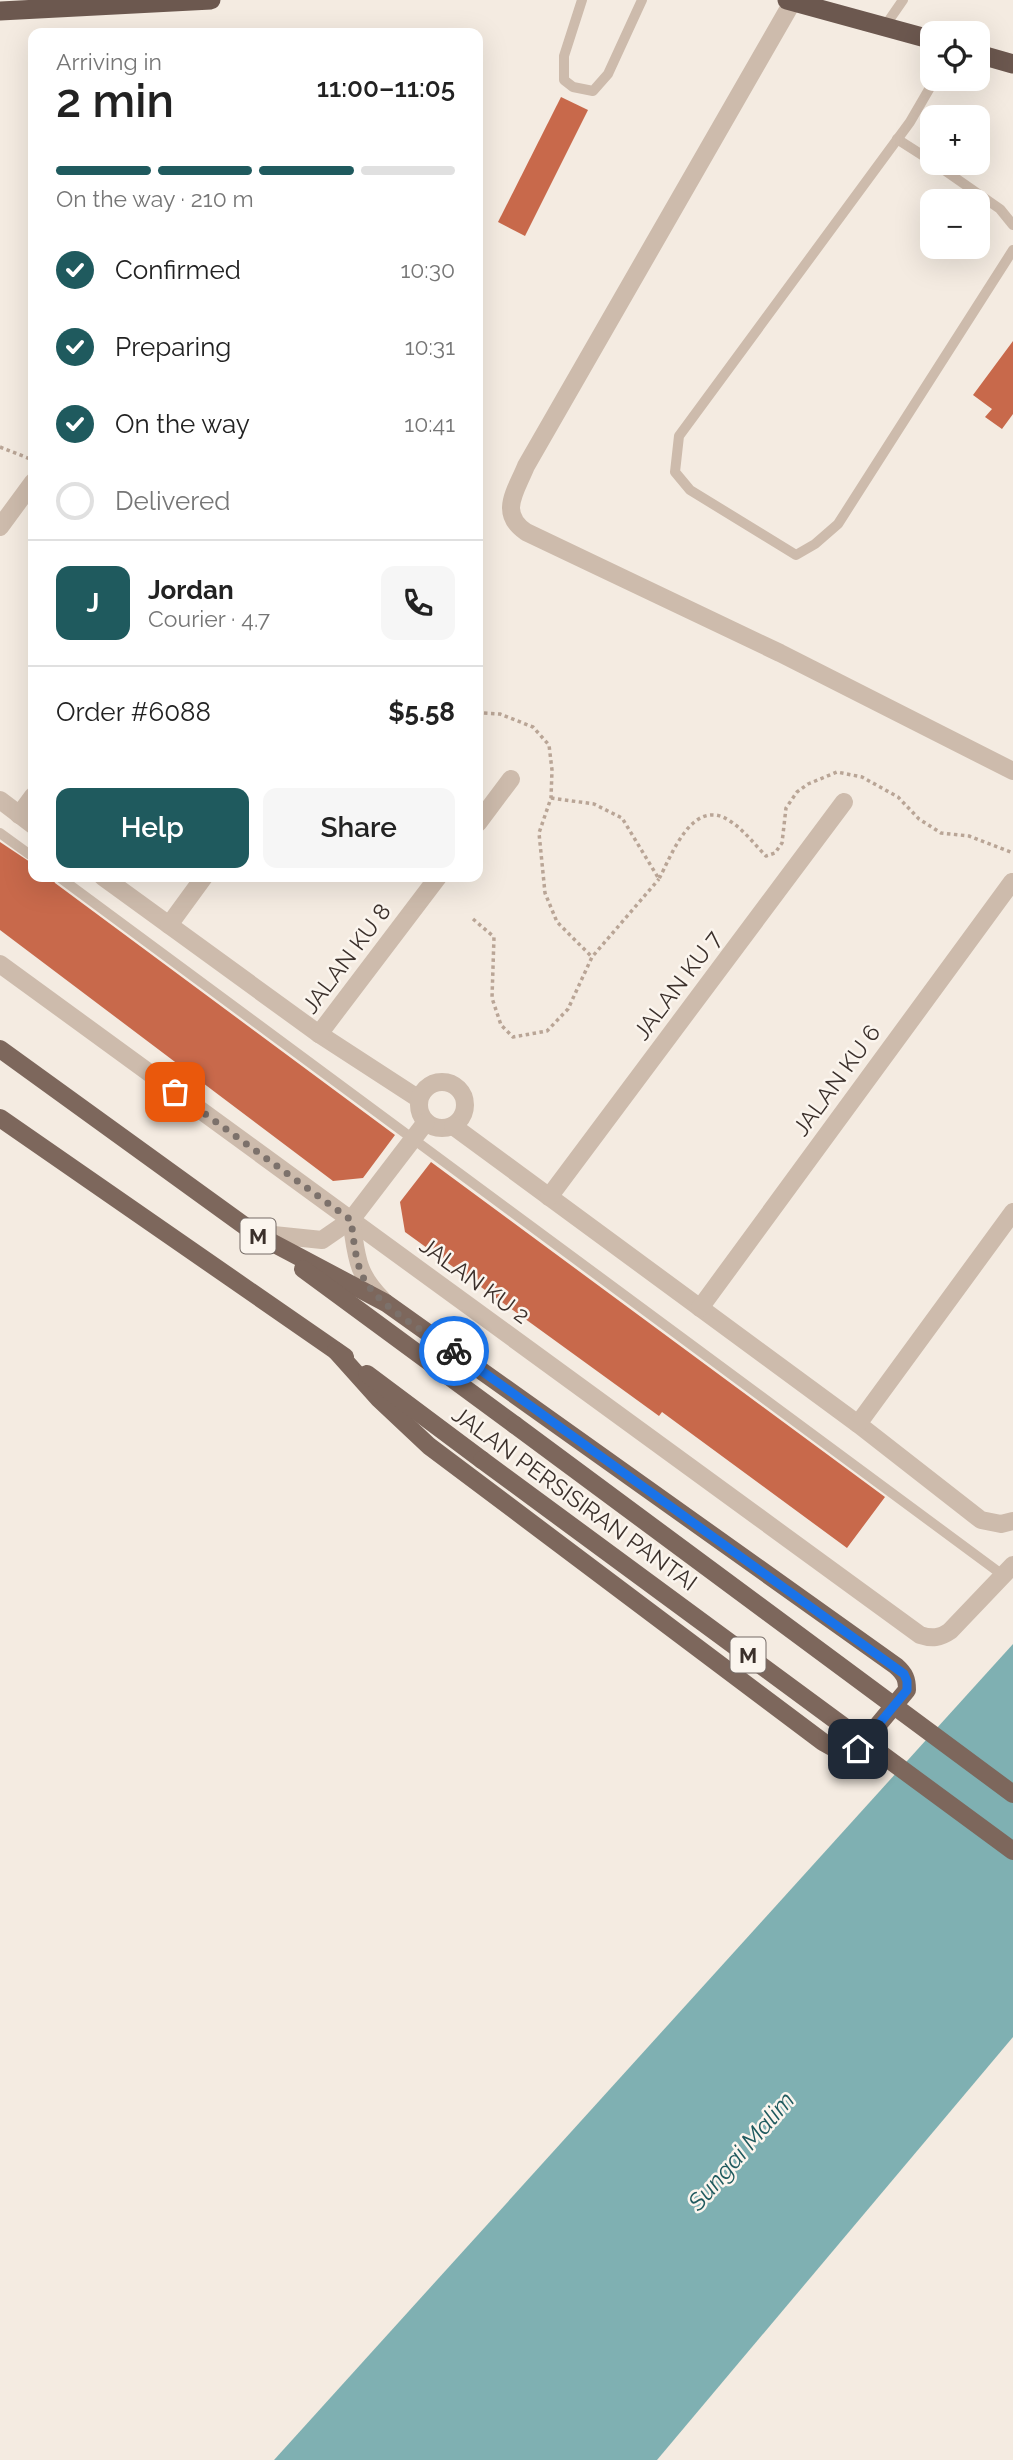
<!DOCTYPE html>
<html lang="en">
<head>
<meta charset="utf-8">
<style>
	body { margin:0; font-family:Raleway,sans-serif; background:#f6f6f6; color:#222; height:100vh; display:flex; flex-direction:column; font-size:26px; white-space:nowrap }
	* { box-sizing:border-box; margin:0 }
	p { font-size:23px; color:#767676 }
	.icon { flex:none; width:38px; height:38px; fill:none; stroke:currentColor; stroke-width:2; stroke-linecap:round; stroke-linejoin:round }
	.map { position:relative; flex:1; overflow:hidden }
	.drawer { position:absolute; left:28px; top:28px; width:455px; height:854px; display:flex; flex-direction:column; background:#fff; border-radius:14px; box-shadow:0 7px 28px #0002 }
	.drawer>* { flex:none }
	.fabs { position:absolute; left:920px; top:21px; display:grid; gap:14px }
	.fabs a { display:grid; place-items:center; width:70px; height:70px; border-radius:14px; background:#fff; box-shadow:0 7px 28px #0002; font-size:35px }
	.pin { position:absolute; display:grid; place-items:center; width:60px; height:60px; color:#fff; margin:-30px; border-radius:14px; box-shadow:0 4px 10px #0006 }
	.courier { position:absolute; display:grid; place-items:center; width:70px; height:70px; margin:-35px; border:5px solid #1a73e8; border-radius:50%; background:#fff; color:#222; box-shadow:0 2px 9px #0007 }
	.headline em { font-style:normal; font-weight:600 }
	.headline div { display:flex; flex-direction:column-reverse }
	.headline { display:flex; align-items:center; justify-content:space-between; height:119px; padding:0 28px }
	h1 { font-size:46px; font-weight:600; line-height:52px }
	.bar { display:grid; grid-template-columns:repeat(4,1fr); gap:10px 7px; align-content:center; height:84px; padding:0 28px }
	.bar i { height:9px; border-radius:5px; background:#e0e0e0 }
	.bar .active { background:#1f5a5e }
	.bar p { grid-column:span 4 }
	.line { display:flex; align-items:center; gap:18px; padding:0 28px; border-top:2px solid #e0e0e0 }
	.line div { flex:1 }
	.round { display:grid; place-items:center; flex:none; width:74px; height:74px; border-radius:14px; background:#f6f6f6 }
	ol { padding:0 28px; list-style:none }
	li { display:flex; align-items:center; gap:21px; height:77px }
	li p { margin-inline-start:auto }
	li .icon { padding:7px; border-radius:50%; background:#1f5a5e; color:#fff; stroke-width:4 }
	li:last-child { color:#767676 }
	li i { width:38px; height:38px; border:4px solid #e0e0e0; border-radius:50% }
	.button { display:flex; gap:14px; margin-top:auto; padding:14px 28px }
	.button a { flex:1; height:80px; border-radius:14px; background:#1f5a5e; color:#fff; font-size:28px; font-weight:600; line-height:80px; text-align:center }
	.button a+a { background:#f6f6f6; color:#222 }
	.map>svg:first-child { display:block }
	.water { fill:#7fb0b2 }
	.building { fill:#c8694b }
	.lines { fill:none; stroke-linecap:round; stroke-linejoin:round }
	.path { stroke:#b9a596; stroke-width:3.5; stroke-dasharray:3.5 3.5; stroke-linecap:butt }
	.service { stroke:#cdbbac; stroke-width:10 }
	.minor { stroke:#cdbbac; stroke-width:18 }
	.primary { stroke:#7d675c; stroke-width:18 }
	.trunk { stroke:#6c584f; stroke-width:19 }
	.primary-bridge { stroke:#7d675c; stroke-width:18 }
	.done { stroke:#7c716b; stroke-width:7; stroke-dasharray:0 12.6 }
	.route { stroke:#1a73e8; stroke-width:9 }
	.labels { text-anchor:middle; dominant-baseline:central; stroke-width:5; stroke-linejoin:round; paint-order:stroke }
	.shield { fill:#fbf5ee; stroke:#756b66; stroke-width:2 }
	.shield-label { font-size:21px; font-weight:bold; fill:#3b302b }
	.street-label { font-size:23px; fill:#3b302b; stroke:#fbf5ee }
	.water-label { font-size:24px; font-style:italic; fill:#1f5a5e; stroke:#fbf5ee }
</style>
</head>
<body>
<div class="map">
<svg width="1013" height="2460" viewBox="0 0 1013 2460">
	<rect width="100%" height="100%" fill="#f4ebe1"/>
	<polygon class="water" points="1013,1644 1013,2037 657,2460 274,2460"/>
	<g class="building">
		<polygon points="561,97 588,110 525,236 498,222"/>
		<polygon points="1013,341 1013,414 1002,429 985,417 992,409 973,395"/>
		<polygon points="0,842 33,864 33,877 52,877 55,883 395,1135 363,1178 333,1181 0,930"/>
		<polygon points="431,1162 885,1497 847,1548 662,1412 659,1416 405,1232 400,1202"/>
	</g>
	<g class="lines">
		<g class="path">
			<polyline points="0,447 33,460"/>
			<polyline points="478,710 482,713 500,714 533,727 549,745 552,770 551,798 539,833 545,893 557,922 591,956"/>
			<path d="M551 798 594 804 622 818 659 879C672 854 693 796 730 821 744 830 755 845 766 856L775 853 782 843 786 808 797 792 808 784 837 772 862 777 898 797 919 819 941 833 969 836 1013 853"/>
			<polyline points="473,919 494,937 492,998 501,1025 513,1037 547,1031 568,1009 592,957 659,879"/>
		</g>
		<g class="service">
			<polyline points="582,0 564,56 564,80 573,87 593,91 608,74 642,0"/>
			<polyline points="885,26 903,0"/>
			<polyline points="935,79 910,122 679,436 675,472 690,490 796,555 815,544 838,524 1013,250"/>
			<polyline points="897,139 933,162"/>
			<polyline points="934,163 1000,209 1013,225"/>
			<polyline points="0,833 33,857"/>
			<polyline points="59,877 1004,1576"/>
		</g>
		<g class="minor">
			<path d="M793 1 526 466C516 491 498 513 526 532L780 653 1013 771"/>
			<polyline points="0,527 33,482"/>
			<polyline points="0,800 33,825"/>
			<polyline points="19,815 33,796"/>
			<polyline points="478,823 511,779"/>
			<polyline points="103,877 319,1034 419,1099"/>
			<polyline points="169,925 204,877"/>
			<path d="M0 964 920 1635C932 1639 940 1638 950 1631L1013 1565"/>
			<polyline points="319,1034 438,877"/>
			<circle cx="442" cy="1105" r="23"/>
			<polyline points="453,1126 858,1424 981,1520 1001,1524 1013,1521"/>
			<polyline points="549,1197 844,802"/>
			<path d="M351 1220C357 1255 355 1272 382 1299"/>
			<polyline points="254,1233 322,1240 351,1220 426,1122"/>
			<polyline points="700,1308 1012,882"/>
			<polyline points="858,1424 1013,1212"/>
		</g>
		<g class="primary">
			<polyline points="0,1049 264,1240"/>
			<polyline points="0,1118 345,1357"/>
			<path d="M254 1233 386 1303 896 1666C905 1674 907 1679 907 1690L858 1749C844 1755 835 1749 823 1742L429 1446 379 1399 336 1351"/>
			<polyline points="303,1269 515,1425"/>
			<polyline points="367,1374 482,1460"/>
		</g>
		<g class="trunk">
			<polyline points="787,0 933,40"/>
			<polyline points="0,11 211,0"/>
			<polyline points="978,54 1013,64"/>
		</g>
		<g class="primary-bridge">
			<polyline points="515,1425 1013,1794"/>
			<polyline points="482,1460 1013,1851"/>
		</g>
	</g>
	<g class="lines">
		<path class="done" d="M175 1092 351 1220C354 1240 355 1266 367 1284 385 1310 427 1333 454 1351"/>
		<polyline class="route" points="454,1351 904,1674 907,1681 907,1690 858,1749"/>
	</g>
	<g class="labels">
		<g class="shield">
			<rect x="240.5" y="1218.5" width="35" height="35" rx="5"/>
			<rect x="730.5" y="1637.5" width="35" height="35" rx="5"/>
		</g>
		<g class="shield-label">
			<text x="258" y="1236">M</text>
			<text x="748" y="1655">M</text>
		</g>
		<g class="street-label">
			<text transform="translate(346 958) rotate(-53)">JALAN KU 8</text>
			<text transform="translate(677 985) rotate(-53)">JALAN KU 7</text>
			<text transform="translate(836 1080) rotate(-54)">JALAN KU 6</text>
			<text transform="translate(475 1280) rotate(36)">JALAN KU 2</text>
			<text transform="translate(575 1498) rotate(36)">JALAN PERSISIRAN PANTAI</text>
		</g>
		<g class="water-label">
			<text transform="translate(741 2151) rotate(-49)">Sungai Malim</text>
		</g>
	</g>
</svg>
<div class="fabs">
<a><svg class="icon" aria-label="locate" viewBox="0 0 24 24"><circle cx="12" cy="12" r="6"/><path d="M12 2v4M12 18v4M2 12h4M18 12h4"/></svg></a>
<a>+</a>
<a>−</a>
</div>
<div class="pin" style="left:175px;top:1092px;background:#ea580c"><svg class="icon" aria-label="bag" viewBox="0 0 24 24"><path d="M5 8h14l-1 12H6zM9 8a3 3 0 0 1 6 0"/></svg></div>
<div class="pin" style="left:858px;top:1749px;background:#1f2937"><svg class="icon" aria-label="home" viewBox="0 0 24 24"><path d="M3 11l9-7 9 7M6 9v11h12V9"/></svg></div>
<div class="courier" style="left:454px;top:1351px"><svg class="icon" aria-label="bike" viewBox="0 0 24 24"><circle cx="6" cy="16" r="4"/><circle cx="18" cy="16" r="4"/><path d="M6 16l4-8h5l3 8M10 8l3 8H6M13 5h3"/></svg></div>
<section class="drawer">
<div class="headline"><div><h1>2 min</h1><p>Arriving in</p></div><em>11:00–11:05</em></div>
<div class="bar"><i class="active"></i><i class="active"></i><i class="active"></i><i></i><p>On the way · 210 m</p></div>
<ol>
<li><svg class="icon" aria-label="check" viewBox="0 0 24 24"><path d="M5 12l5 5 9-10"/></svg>Confirmed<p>10:30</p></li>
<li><svg class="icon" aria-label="check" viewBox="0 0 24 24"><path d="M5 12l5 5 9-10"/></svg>Preparing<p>10:31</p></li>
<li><svg class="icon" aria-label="check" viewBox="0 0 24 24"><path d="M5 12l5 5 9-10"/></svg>On the way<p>10:41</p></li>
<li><i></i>Delivered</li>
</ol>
<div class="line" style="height:126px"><b class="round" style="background:#1f5a5e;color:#fff">J</b><div><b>Jordan</b><p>Courier · 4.7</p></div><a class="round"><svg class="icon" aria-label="phone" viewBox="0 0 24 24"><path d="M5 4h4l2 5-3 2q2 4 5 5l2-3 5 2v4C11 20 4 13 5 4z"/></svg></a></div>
<div class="line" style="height:91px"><div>Order #6088</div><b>$5.58</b></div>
<div class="button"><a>Help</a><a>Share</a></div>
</section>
</div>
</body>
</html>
